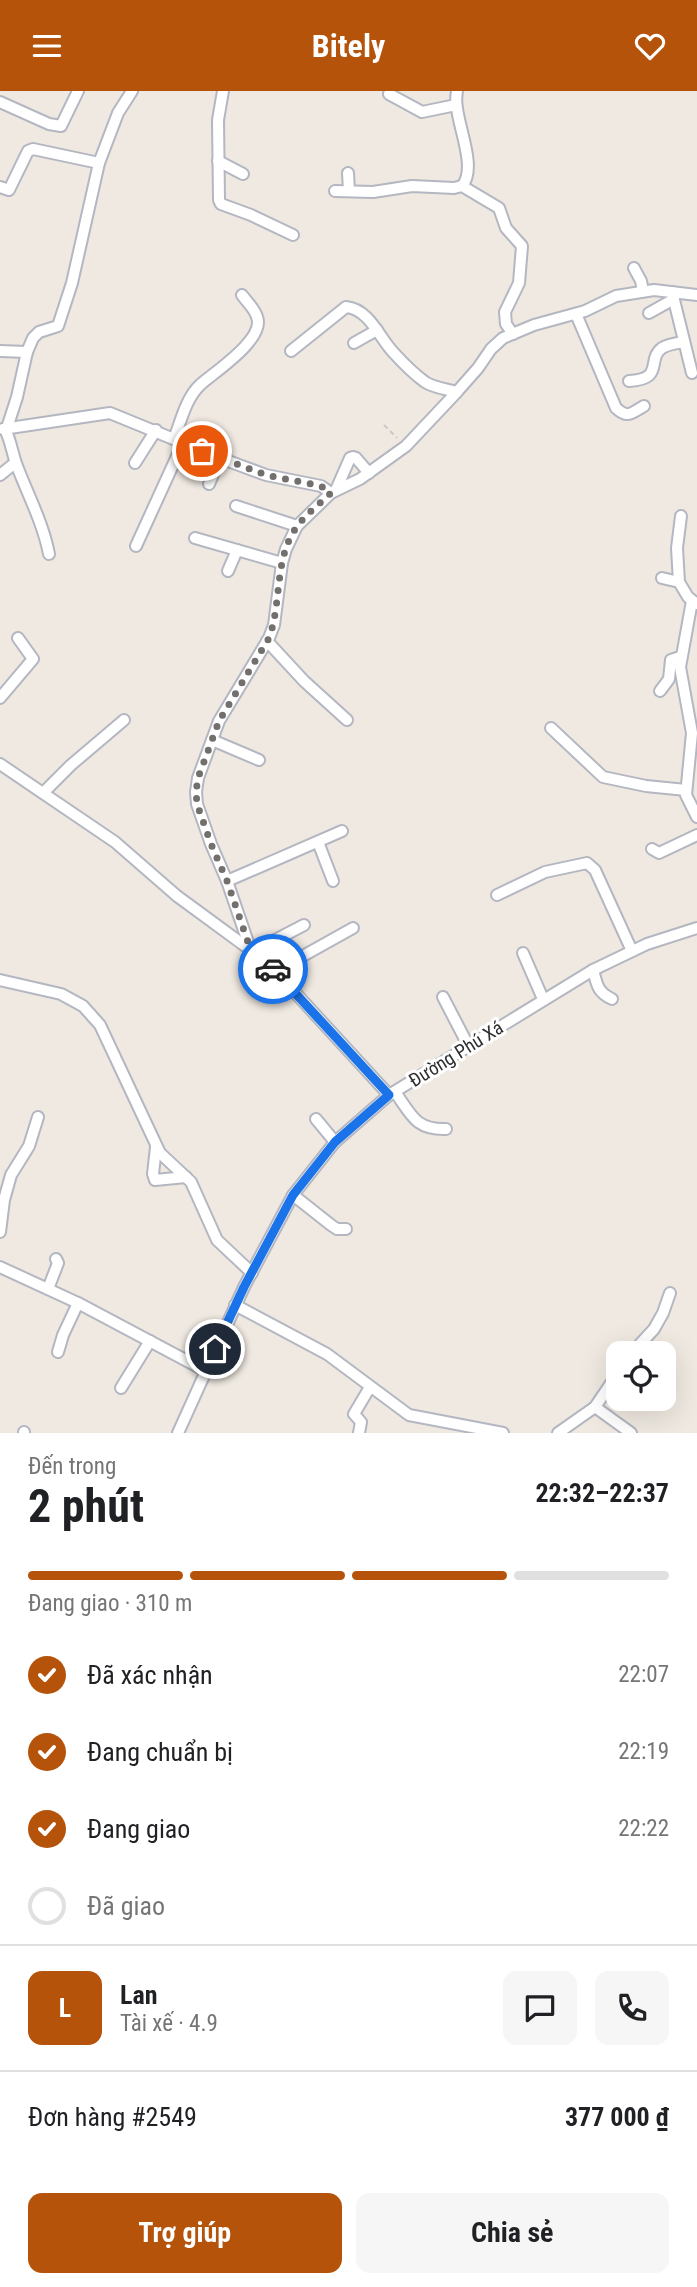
<!DOCTYPE html>
<html lang="vi">
<head>
<meta charset="utf-8">
<style>
	body { margin:0; font-family:"Roboto Condensed",sans-serif; background:#f6f6f6; color:#202124; height:100vh; display:flex; flex-direction:column; font-size:26px; white-space:nowrap }
	* { box-sizing:border-box; margin:0 }
	p { font-size:23px; color:#757577 }
	.icon { flex:none; width:38px; height:38px; fill:none; stroke:currentColor; stroke-width:2; stroke-linecap:round; stroke-linejoin:round }
	.map { position:relative; height:1342px; overflow:hidden }
	.drawer { display:flex; flex-direction:column; background:#fff; flex:1 }
	.drawer>* { flex:none }
	.controls { position:absolute; left:606px; top:1250px; display:grid; gap:14px }
	.controls a { display:grid; place-items:center; width:70px; height:70px; border-radius:14px; background:#fff; box-shadow:0 7px 28px #0002; font-size:35px }
	.pin { position:absolute; display:grid; place-items:center; width:60px; height:60px; color:#fff; margin:-30px; border:4px solid #fff; border-radius:50%; box-shadow:0 2px 7px #0007 }
	.courier { position:absolute; display:grid; place-items:center; width:70px; height:70px; margin:-35px; border:5px solid #1a73e8; border-radius:50%; background:#fff; color:#222; box-shadow:0 2px 9px #0007 }
	.head em { font-style:normal; font-weight:700 }
	.head div { display:flex; flex-direction:column-reverse }
	.head { display:flex; align-items:center; justify-content:space-between; height:119px; padding:0 28px }
	h1 { font-size:46px; font-weight:700; line-height:52px }
	.bar { display:grid; grid-template-columns:repeat(4,1fr); gap:10px 7px; align-content:center; height:84px; padding:0 28px }
	.bar i { height:9px; border-radius:5px; background:#e0e0e0 }
	.bar .selected { background:#b45309 }
	.bar p { grid-column:span 4 }
	.line { display:flex; align-items:center; gap:18px; padding:0 28px; border-top:2px solid #e0e0e0 }
	.line div { flex:1 }
	.round { display:grid; place-items:center; flex:none; width:74px; height:74px; border-radius:14px; background:#f6f6f6 }
	ol { padding:0 28px; list-style:none }
	li { display:flex; align-items:center; gap:21px; height:77px }
	li p { margin-inline-start:auto }
	li .icon { padding:7px; border-radius:50%; background:#b45309; color:#fff; stroke-width:4 }
	li:last-child { color:#757577 }
	li i { width:38px; height:38px; border:4px solid #e0e0e0; border-radius:50% }
	.primary-button { display:flex; gap:14px; margin-top:auto; padding:14px 28px }
	.primary-button a { flex:1; height:80px; border-radius:14px; background:#b45309; color:#fff; font-size:28px; font-weight:700; line-height:80px; text-align:center }
	.primary-button a+a { background:#f6f6f6; color:#202124 }
	header { display:flex; justify-content:space-between; align-items:center; height:91px; padding:0 28px; background:#b45309; color:#fff; font-size:32px; font-weight:700 }
	.map>svg:first-child { display:block }
	.lines { fill:none; stroke-linecap:round; stroke-linejoin:round }
	.minor-casing { stroke:#b4b7c1; stroke-width:14 }
	.path { stroke:#c9c9c9; stroke-width:2; stroke-dasharray:5 3.5; stroke-linecap:butt }
	.minor { stroke:#fff; stroke-width:10 }
	.done { stroke:#726f6d; stroke-width:7; stroke-dasharray:0 12.6 }
	.route { stroke:#1a73e8; stroke-width:9 }
	.labels { text-anchor:middle; dominant-baseline:central; stroke-width:6; stroke-linejoin:round; paint-order:stroke }
	.street-label { font-size:19px; fill:#2e2e2e; stroke:#fff }
</style>
</head>
<body>
<header><svg class="icon" aria-label="menu" viewBox="0 0 24 24"><path d="M4 6h16M4 12h16M4 18h16"/></svg>Bitely<svg class="icon" aria-label="heart" viewBox="0 0 24 24"><path d="M12 20l-8-8c-3-5 5-10 8-4 3-6 11-1 8 4z"/></svg></header>
<div class="map">
<svg width="697" height="1342" viewBox="0 0 697 1342">
	<rect width="100%" height="100%" fill="#efe9e1"/>
	<g class="lines">
		<defs>
			<g id="minor">
				<polyline points="223,0 218,29 219,109 221,113 251,124 293,144"/>
				<path d="M457 0C456 6 456 12 457 17 459 38 477 78 462 95"/>
				<polyline points="389,3 422,21 456,14"/>
				<polyline points="0,11 49,33 61,35 78,0"/>
				<polyline points="218,70 243,83"/>
				<polyline points="348,82 349,100"/>
				<polyline points="0,96 9,99 28,60 33,58 99,72"/>
				<polyline points="335,100 373,101 412,95 454,97 462,95 499,117 506,137 522,155 519,192 505,221 506,233 513,243"/>
				<polyline points="634,177 641,190 643,200"/>
				<polyline points="672,201 692,282"/>
				<polyline points="649,222 674,208"/>
				<path d="M576 223 616 317C628 328 631 322 644 315"/>
				<polyline points="354,252 377,239"/>
				<polyline points="0,260 27,261"/>
				<path d="M291 260 346 216C369 218 379 246 393 261 402 271 414 283 425 291 434 297 447 298 457 301"/>
				<path d="M629 290C665 288 646 269 662 257 668 253 678 252 684 251"/>
				<polyline points="7,337 17,306 27,261 33,247 39,241 58,235 72,192 99,72 118,22 132,0"/>
				<polyline points="3,338 110,322 220,367 266,384 321,395 331,402"/>
				<path d="M5 338C11 350 12 362 17 375 28 404 43 432 49 463"/>
				<path d="M174 348C181 330 186 307 200 294 213 282 266 248 257 226 255 218 247 211 242 204"/>
				<polyline points="135,372 156,339"/>
				<polyline points="0,384 15,372"/>
				<polyline points="209,393 220,367"/>
				<polyline points="336,399 350,367 353,366 356,367 369,382"/>
				<polyline points="236,415 297,435"/>
				<polyline points="195,447 282,472"/>
				<polyline points="136,455 183,352"/>
				<polyline points="228,480 237,459"/>
				<polyline points="662,487 679,491 688,506 697,513"/>
				<polyline points="679,491 677,457 681,425"/>
				<polyline points="692,510 680,576 692,642 686,704 697,726"/>
				<polyline points="267,550 304,590 347,629"/>
				<polyline points="660,600 669,588 671,569 680,566"/>
				<polyline points="0,607 33,568 18,547"/>
				<polyline points="551,637 603,686 646,695 686,699"/>
				<polyline points="212,649 259,669"/>
				<polyline points="0,673 115,751 177,805 267,871 389,1004"/>
				<polyline points="43,702 71,674 124,629"/>
				<polyline points="318,751 333,790"/>
				<polyline points="652,758 659,762 697,744"/>
				<polyline points="227,790 342,740"/>
				<polyline points="497,804 545,781 587,772 595,779 632,860"/>
				<polyline points="250,857 227,790 211,753 197,713 196,701 198,687 219,630 269,547 274,534 282,472 286,458 297,435 331,402 360,388 406,355 455,303 478,277 491,258 503,247 534,234 585,220 616,205 654,199 697,204"/>
				<polyline points="254,860 304,834"/>
				<polyline points="523,862 543,908"/>
				<path d="M593 879C597 893 597 901 612 908"/>
				<polyline points="276,880 353,837"/>
				<polyline points="0,889 61,903 83,915 100,934 160,1062 191,1091 217,1149 252,1182"/>
				<polyline points="443,906 469,956"/>
				<path d="M395 1001C411 1023 415 1039 446 1038"/>
				<polyline points="316,1028 335,1051"/>
				<polyline points="156,1056 153,1083 155,1089 186,1086"/>
				<polyline points="293,1104 331,1134 337,1138 346,1138"/>
				<polyline points="0,1141 4,1109 11,1084 29,1055 38,1026"/>
				<polyline points="0,1176 78,1212 206,1280"/>
				<polyline points="48,1198 58,1172 56,1168"/>
				<polyline points="235,1214 327,1263 409,1324 503,1342"/>
				<polyline points="58,1261 63,1244 78,1212"/>
				<polyline points="632,1262 654,1238 663,1222 670,1202"/>
				<polyline points="121,1297 150,1250"/>
				<polyline points="595,1316 631,1342"/>
				<polyline points="24,1341 24,1342"/>
				<polyline points="178,1342 244,1196 293,1104 335,1051 389,1004 593,879 647,853 697,837"/>
				<polyline points="359,1342 361,1331 354,1323 370,1296"/>
				<polyline points="558,1342 595,1316 618,1282"/>
			</g>
		</defs>
		<use href="#minor" class="minor-casing"/>
		<polyline class="path" points="384,334 397,347"/>
		<use href="#minor" class="minor"/>
	</g>
	<g class="lines">
		<path class="done" d="M202 360 266 384 321 395 331 402C319 413 305 424 296 437 274 468 282 512 269 547L219 630 198 687 196 701 197 713 211 753 227 790 250 857 273 878"/>
		<polyline class="route" points="215,1258 244,1196 293,1104 335,1051 389,1004 273,878"/>
	</g>
	<g class="labels">
		<g class="street-label">
			<text transform="translate(456 963) rotate(-32)">Đường Phú Xá</text>
		</g>
	</g>
</svg>
<div class="controls">
<a><svg class="icon" aria-label="locate" viewBox="0 0 24 24"><circle cx="12" cy="12" r="6"/><path d="M12 2v4M12 18v4M2 12h4M18 12h4"/></svg></a>
</div>
<div class="pin" style="left:202px;top:360px;background:#ea580c"><svg class="icon" aria-label="bag" viewBox="0 0 24 24"><path d="M5 8h14l-1 12H6zM9 8a3 3 0 0 1 6 0"/></svg></div>
<div class="pin" style="left:215px;top:1258px;background:#1f2937"><svg class="icon" aria-label="home" viewBox="0 0 24 24"><path d="M3 11l9-7 9 7M6 9v11h12V9"/></svg></div>
<div class="courier" style="left:273px;top:878px"><svg class="icon" aria-label="car" viewBox="0 0 24 24"><path d="M5 17H2v-5l4-1 3-4h7l3 4 3 1v5h-3M9 17h6M6 11h13"/><circle cx="7" cy="17" r="2"/><circle cx="17" cy="17" r="2"/></svg></div>
</div>
<section class="drawer">
<div class="head"><div><h1>2 phút</h1><p>Đến trong</p></div><em>22:32–22:37</em></div>
<div class="bar"><i class="selected"></i><i class="selected"></i><i class="selected"></i><i></i><p>Đang giao · 310 m</p></div>
<ol>
<li><svg class="icon" aria-label="check" viewBox="0 0 24 24"><path d="M5 12l5 5 9-10"/></svg>Đã xác nhận<p>22:07</p></li>
<li><svg class="icon" aria-label="check" viewBox="0 0 24 24"><path d="M5 12l5 5 9-10"/></svg>Đang chuẩn bị<p>22:19</p></li>
<li><svg class="icon" aria-label="check" viewBox="0 0 24 24"><path d="M5 12l5 5 9-10"/></svg>Đang giao<p>22:22</p></li>
<li><i></i>Đã giao</li>
</ol>
<div class="line" style="height:126px"><b class="round" style="background:#b45309;color:#fff">L</b><div><b>Lan</b><p>Tài xế · 4.9</p></div><a class="round"><svg class="icon" aria-label="chat" viewBox="0 0 24 24"><path d="M4 5h16v11H9l-5 4z"/></svg></a><a class="round"><svg class="icon" aria-label="phone" viewBox="0 0 24 24"><path d="M5 4h4l2 5-3 2q2 4 5 5l2-3 5 2v4C11 20 4 13 5 4z"/></svg></a></div>
<div class="line" style="height:91px"><div>Đơn hàng #2549</div><b>377 000 ₫</b></div>
<div class="primary-button"><a>Trợ giúp</a><a>Chia sẻ</a></div>
</section>
</body>
</html>
